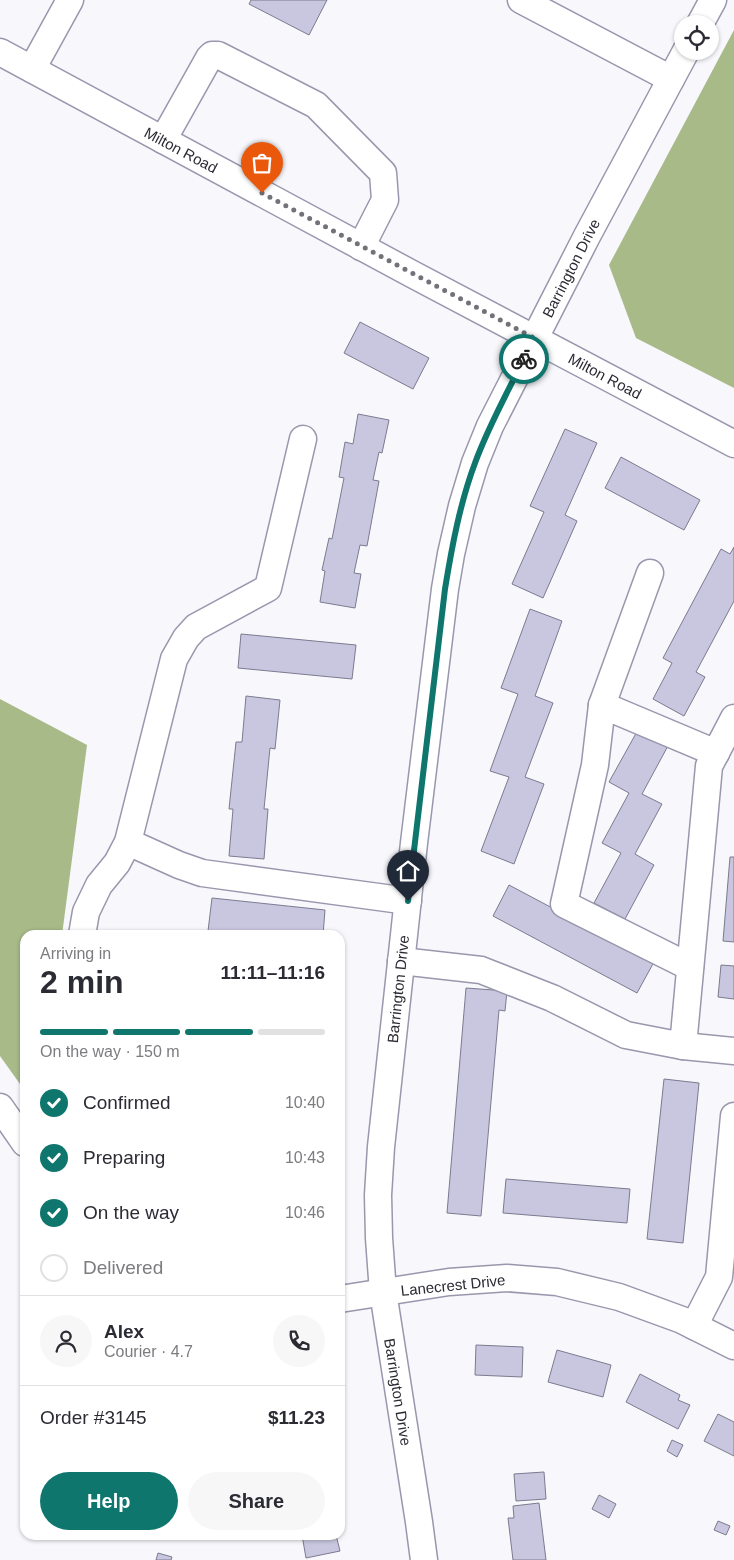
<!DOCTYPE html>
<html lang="en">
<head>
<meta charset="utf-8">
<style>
	body { margin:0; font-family:Helvetica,sans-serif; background:#f7f7f7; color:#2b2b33; height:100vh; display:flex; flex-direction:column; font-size:19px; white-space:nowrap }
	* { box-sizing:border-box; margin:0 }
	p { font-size:16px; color:#7c7c81 }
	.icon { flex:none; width:28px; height:28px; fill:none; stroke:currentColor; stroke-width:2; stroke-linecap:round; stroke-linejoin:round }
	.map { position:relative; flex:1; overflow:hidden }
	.drawer { position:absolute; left:20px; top:930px; width:325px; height:610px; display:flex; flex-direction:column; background:#fff; border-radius:15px; box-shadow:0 1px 4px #0004 }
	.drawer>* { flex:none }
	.fabs { position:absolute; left:674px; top:15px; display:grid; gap:10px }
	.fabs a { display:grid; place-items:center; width:45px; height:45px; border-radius:50%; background:#fff; box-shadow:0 1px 4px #0004; font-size:25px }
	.pin { position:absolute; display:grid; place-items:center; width:42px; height:42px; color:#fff; margin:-51px -21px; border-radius:50% 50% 50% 0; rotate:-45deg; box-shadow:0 0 5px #0007 }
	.pin .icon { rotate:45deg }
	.courier { position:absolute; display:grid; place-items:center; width:50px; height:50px; margin:-25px; border:4px solid #0f766e; border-radius:50%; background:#fff; color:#222; box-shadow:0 1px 6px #0007 }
	.overview em { font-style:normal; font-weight:800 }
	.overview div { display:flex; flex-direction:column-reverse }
	.overview { display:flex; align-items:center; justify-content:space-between; height:85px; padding:0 20px }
	h1 { font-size:32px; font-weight:800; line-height:38px }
	.bar { display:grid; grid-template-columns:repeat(4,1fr); gap:8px 5px; align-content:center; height:60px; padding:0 20px }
	.bar i { height:6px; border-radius:4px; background:#e1e1e2 }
	.bar .current { background:#0f766e }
	.bar p { grid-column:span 4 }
	.line { display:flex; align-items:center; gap:12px; padding:0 20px; border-top:1px solid #e1e1e2 }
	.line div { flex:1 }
	.round { display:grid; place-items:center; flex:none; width:52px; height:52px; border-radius:26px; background:#f7f7f7 }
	ol { padding:0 20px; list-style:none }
	li { display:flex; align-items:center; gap:15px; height:55px }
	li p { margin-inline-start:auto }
	li .icon { padding:5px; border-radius:50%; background:#0f766e; color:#fff; stroke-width:4 }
	li:last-child { color:#7c7c81 }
	li i { width:28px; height:28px; border:2px solid #e1e1e2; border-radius:50% }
	.button { display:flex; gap:10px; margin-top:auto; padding:10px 20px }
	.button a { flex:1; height:58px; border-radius:30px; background:#0f766e; color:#fff; font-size:20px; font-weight:800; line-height:58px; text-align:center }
	.button a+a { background:#f7f7f7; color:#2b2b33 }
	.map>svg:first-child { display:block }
	.forest { fill:#a7ba88 }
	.building { fill:#c8c7df; stroke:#7b7a8f }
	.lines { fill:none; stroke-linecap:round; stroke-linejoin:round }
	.minor-casing { stroke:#9897ad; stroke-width:29 }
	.minor { stroke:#fff; stroke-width:26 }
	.done { stroke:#727279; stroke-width:5; stroke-dasharray:0 9 }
	.route { stroke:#0f766e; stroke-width:6 }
	.labels { text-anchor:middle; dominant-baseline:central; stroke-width:4.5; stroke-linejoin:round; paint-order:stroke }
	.street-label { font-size:15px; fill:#2a2a33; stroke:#fff }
</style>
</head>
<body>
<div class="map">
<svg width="734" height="1560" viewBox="0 0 734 1560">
	<rect width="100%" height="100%" fill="#f7f7fc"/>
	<g class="forest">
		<polygon points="734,30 734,388 636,338 609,265"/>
		<polygon points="0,699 87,745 62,935 25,935 25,1091 0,1056"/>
	</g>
	<g class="building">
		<polygon points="251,0 327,0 309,35 249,4"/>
		<polygon points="360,322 429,358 413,389 344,353"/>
		<polygon points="358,414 389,420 382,453 379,452 373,480 379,481 367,546 360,545 354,573 361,574 355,608 320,602 325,571 322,570 329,538 332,539 344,478 339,477 345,442 353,444"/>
		<polygon points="565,429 597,443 565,515 577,521 543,598 512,584 544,512 530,506"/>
		<polygon points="621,457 700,500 684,530 605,488"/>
		<polygon points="734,547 734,601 696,672 705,677 684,716 653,699 672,663 663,658 721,549 730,554"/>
		<polygon points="530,609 562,621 535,696 553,703 525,777 544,784 514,864 481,851 509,777 490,771 518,694 501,688"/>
		<polygon points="241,634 356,645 352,679 238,668"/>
		<polygon points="246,696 280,700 275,749 270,748 264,809 268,809 264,859 229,856 233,809 229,809 236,742 242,742"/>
		<polygon points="639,728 669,744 642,794 662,804 635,854 654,865 625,919 594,903 621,853 602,843 629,793 609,782"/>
		<polygon points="730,857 734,857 734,942 723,941"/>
		<polygon points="509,885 654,962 637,993 493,916"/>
		<polygon points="212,898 325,910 323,935 247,935 208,931"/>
		<polygon points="721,965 734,966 734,999 718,997"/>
		<polygon points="466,988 507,991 505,1011 499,1010 481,1216 447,1213"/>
		<polygon points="664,1079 699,1083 683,1243 647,1239"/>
		<polygon points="506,1179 630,1189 627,1223 503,1213"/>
		<polygon points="476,1345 523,1347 522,1377 475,1375"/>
		<polygon points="557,1350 611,1365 603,1397 548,1382"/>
		<polygon points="640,1374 680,1395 678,1400 690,1405 678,1429 626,1402"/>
		<polygon points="718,1414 734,1422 734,1456 704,1441"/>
		<polygon points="672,1440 683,1445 677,1457 667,1451"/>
		<polygon points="544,1472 546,1499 516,1501 514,1474"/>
		<polygon points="599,1495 616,1504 609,1518 592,1509"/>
		<polygon points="539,1503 546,1560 513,1560 508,1518 514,1518 513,1506"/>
		<polygon points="718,1521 730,1526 726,1535 714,1530"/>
		<polygon points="302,1535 336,1535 340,1551 306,1558"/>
		<polygon points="158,1553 172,1557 171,1560 156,1560"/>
	</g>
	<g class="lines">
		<defs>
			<g id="minor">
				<polyline points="521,0 671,79"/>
				<polyline points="700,24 713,0"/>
				<polyline points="0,52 412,274 734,444"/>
				<polyline points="32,69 70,0"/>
				<polyline points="163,140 209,58 212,55 218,55 316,105 383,173 385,200 361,247"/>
				<polyline points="602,705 650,573"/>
				<polyline points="128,842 179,865 202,873 408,901"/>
				<polyline points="82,935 86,912 99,885 117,863 128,842 174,659 186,638 196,627 268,588 303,439"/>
				<polyline points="401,961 481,970 552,998 626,1035 683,1046 709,766 734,718"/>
				<polyline points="690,967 564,904 595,765 602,705 716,753"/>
				<polyline points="683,1046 734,1051"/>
				<polyline points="0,1107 25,1143"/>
				<polyline points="340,1299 449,1282 507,1278 557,1282 619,1297 682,1320 734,1346"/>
				<polyline points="694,1326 719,1277 734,1116"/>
				<polyline points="424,1560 419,1522 383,1292 379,1238 378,1195 381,1147 414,843 445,589 451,554 462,506 475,463 490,426 587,236 686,51"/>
			</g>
		</defs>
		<use href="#minor" class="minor-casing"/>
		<use href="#minor" class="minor"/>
	</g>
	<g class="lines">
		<polyline class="done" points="262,193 534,338 524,359"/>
		<path class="route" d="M408 901 445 589C452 546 460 503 475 463 488 427 507 393 524 359"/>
	</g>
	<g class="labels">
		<g class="street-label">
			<text transform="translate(181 150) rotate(28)">Milton Road</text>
			<text transform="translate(571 268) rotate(-63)">Barrington Drive</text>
			<text transform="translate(605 376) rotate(28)">Milton Road</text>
			<text transform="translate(398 989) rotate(-84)">Barrington Drive</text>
			<text transform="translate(453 1285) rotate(-6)">Lanecrest Drive</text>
			<text transform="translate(398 1392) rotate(81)">Barrington Drive</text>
		</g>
	</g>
</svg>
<div class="fabs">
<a><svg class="icon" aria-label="locate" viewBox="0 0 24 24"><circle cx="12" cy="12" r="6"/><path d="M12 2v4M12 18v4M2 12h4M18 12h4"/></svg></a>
</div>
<div class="pin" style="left:262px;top:193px;background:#ea580c"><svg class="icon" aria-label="bag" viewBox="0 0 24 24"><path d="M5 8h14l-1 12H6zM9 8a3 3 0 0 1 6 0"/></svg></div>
<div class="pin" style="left:408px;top:901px;background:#1f2937"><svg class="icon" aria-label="home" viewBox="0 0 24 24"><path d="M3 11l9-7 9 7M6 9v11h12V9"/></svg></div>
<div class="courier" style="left:524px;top:359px"><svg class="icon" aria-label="bike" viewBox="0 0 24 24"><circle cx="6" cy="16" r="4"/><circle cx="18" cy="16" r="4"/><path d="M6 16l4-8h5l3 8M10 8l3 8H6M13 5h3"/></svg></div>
<section class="drawer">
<div class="overview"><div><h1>2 min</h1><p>Arriving in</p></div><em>11:11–11:16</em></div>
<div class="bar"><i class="current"></i><i class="current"></i><i class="current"></i><i></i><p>On the way · 150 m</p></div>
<ol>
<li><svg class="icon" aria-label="check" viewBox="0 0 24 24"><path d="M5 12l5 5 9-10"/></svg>Confirmed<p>10:40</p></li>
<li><svg class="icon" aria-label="check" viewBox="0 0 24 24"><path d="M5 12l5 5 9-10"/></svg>Preparing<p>10:43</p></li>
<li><svg class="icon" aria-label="check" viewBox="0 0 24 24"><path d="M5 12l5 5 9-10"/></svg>On the way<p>10:46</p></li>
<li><i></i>Delivered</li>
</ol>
<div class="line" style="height:90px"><a class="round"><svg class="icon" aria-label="person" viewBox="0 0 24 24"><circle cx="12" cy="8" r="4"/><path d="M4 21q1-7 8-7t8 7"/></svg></a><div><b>Alex</b><p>Courier · 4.7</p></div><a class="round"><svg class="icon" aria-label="phone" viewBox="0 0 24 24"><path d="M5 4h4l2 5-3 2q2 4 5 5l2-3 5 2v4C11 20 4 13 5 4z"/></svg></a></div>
<div class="line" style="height:65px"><div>Order #3145</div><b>$11.23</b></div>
<div class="button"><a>Help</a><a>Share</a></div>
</section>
</div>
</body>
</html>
